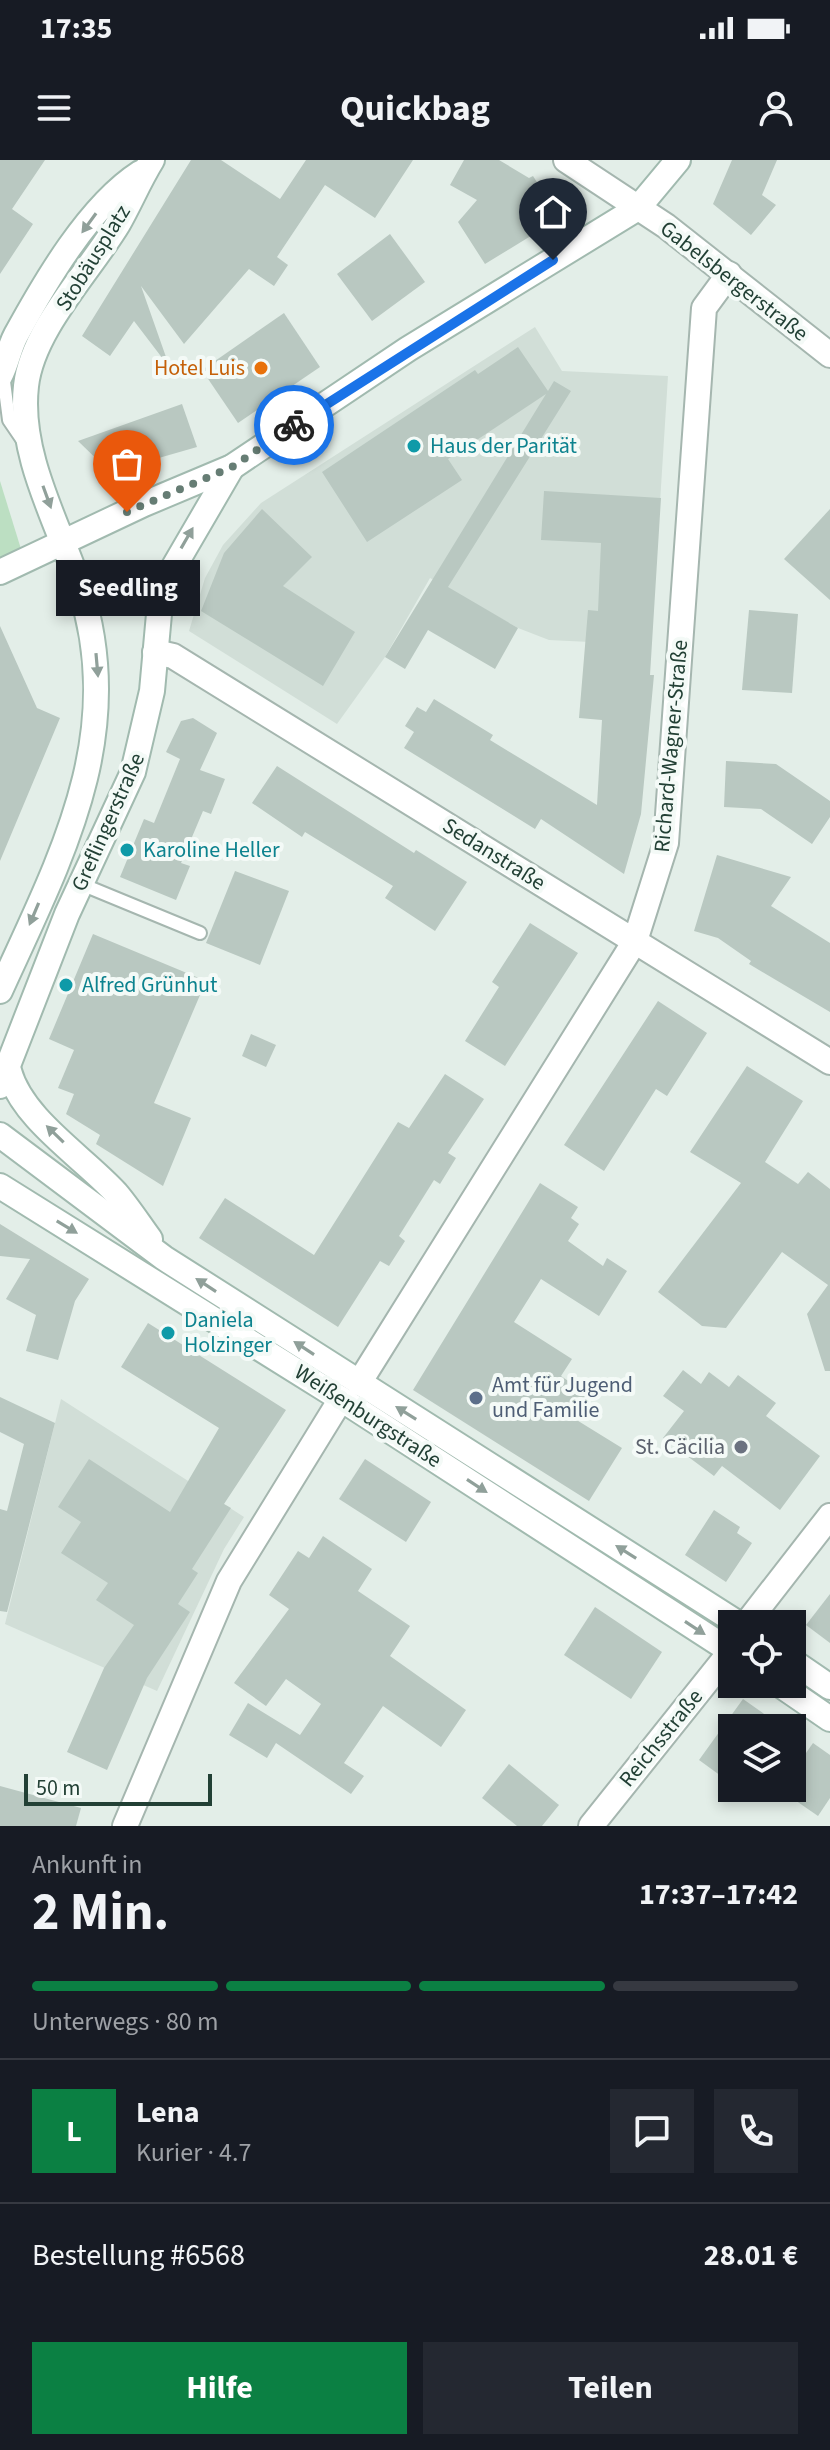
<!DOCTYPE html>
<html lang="de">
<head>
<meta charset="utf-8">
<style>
	body { margin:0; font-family:"Source Sans 3",sans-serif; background:#242831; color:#f1f3f6; height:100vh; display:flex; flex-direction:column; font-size:30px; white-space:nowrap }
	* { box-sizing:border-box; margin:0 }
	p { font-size:26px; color:#9ea1a6 }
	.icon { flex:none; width:44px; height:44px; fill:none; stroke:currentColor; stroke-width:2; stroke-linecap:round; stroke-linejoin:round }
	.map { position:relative; height:1666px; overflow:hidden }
	.side { display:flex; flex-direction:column; background:#171b24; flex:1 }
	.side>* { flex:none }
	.tools { position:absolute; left:718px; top:1450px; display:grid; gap:16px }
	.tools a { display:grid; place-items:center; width:88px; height:88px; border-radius:0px; background:#171b24; box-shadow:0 4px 12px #0003; font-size:40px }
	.scale { position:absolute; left:24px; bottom:20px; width:188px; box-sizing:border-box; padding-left:8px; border:4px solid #224035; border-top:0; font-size:22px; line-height:28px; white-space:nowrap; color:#224035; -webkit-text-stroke:6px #f4faf7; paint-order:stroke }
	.pin { position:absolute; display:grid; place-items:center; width:68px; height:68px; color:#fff; margin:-82px -34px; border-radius:50% 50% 50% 0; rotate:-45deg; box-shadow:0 0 8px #0007 }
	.pin .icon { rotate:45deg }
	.courier { position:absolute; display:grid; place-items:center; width:80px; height:80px; margin:-40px; border:6px solid #1a73e8; border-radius:50%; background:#fff; color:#222; box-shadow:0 2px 10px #0007 }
	.bubble { position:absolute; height:56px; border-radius:0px; background:#171b24; box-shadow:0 4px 12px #0003; font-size:26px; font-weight:700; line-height:56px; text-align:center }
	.overview em { font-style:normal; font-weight:700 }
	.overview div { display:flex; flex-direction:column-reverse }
	.overview { display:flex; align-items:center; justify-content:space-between; height:136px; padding:0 32px }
	h1 { font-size:52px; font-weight:700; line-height:60px }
	.bar { display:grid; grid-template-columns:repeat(4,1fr); gap:12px 8px; align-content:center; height:96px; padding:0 32px }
	.bar i { height:10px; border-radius:6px; background:#363941 }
	.bar .selected { background:#0b8043 }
	.bar p { grid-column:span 4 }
	.line { display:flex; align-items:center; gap:20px; padding:0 32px; border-top:2px solid #363941 }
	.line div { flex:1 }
	.round { display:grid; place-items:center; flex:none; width:84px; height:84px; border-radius:0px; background:#242831 }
	.cta { display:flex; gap:16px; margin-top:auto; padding:16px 32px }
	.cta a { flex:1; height:92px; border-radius:0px; background:#0b8043; color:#fff; font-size:32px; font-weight:700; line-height:92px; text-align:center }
	.cta a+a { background:#242831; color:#f1f3f6 }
	.status { display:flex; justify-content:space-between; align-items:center; height:56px; padding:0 40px; background:#171b24; direction:ltr }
	.status svg { height:22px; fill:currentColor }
	header { display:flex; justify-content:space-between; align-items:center; height:104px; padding:0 32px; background:#171b24; font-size:36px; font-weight:700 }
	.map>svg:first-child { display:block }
	.built { fill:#d1ded7 }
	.green { fill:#bcdfc2 }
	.building { fill:#b9c8c1 }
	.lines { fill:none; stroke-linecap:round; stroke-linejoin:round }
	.lane-casing { stroke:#a5b6af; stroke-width:16 }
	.street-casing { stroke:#a5b6af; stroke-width:28 }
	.secondary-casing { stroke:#a1baaf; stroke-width:28 }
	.lane { stroke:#fff; stroke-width:12 }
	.street { stroke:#fff; stroke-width:24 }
	.secondary { stroke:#fff; stroke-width:24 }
	.oneway { fill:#90a09a }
	.done { stroke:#667d74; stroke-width:8; stroke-dasharray:0 14.4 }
	.route { stroke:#1a73e8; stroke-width:10 }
	.food-dot { fill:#e8710a; stroke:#f4faf7; stroke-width:3 }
	.culture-dot { fill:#0f9aa8; stroke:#f4faf7; stroke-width:3 }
	.service-dot { fill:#5c6f8a; stroke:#f4faf7; stroke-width:3 }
	.worship-dot { fill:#6b7280; stroke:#f4faf7; stroke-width:3 }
	.labels { text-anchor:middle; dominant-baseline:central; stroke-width:8; stroke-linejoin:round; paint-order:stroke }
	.street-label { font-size:22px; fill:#224035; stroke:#f4faf7 }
	.food-label { font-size:22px; fill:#c56008; stroke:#f4faf7; text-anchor:end }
	.culture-label { font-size:22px; fill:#0d838f; stroke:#f4faf7; text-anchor:start }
	.service-label { font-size:22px; fill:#4e5e75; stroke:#f4faf7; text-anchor:start }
	.worship-label { font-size:22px; fill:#5b616d; stroke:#f4faf7; text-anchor:end }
</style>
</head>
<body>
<div class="status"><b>17:35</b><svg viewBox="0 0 49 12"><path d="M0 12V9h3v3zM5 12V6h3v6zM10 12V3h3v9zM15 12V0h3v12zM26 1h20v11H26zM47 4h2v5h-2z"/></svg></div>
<header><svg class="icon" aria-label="menu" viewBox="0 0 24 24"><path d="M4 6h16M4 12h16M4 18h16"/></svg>Quickbag<svg class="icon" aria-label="person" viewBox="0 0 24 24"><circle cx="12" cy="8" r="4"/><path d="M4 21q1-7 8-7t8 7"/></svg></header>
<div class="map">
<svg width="830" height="1666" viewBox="0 0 830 1666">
	<rect width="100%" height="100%" fill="#e3eee8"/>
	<g class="built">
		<polygon points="535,167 562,211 668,216 651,485 549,480 518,468 430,418 385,497 337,564 189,471 205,418 223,385 261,343"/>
		<polygon points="61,1239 244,1357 224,1389 157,1531 5,1464"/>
	</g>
	<polygon class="green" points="0,321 21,389 0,399"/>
	<g class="building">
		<polygon points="0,0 45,0 12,49 33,64 0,114"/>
		<polygon points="191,0 221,0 280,39 306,0 413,0 375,58 325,25 277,97 288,105 274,126 249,109 184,184 141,126 166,197 163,199 134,161 110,196 82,176"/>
		<polygon points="464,0 499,0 529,18 533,16 560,58 485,104 458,62 477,40 450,25"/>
		<polygon points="732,0 777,0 762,35 776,45 751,75 713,44"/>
		<polygon points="390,74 425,122 372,161 337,114"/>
		<polygon points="284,153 320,207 238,263 202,210"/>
		<polygon points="518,187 548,231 554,221 571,231 448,427 518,468 495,509 428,470 405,509 385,497 546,234 448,299 462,320 367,382 322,312 475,210 478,214"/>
		<polygon points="182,244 197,287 110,312 78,281"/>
		<polygon points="544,331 661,338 650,515 654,515 641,654 624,714 541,659 535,669 404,588 414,572 405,566 417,547 426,552 434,539 493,575 490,580 597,645 602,560 579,558 588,450 598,451 601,383 541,380"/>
		<polygon points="262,349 312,397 283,426 355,472 323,526 201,451 224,393"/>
		<polygon points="830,349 830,440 784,399"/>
		<polygon points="749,450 798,454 792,533 742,530"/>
		<polygon points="0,466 37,548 60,558 0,701"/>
		<polygon points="193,558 217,573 200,610 225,619 211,654 203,651 181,703 190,706 176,740 120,717 144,659 154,663 180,599 166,592 181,561"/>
		<polygon points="726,601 776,604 830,641 830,657 812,684 761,649 724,647"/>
		<polygon points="277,606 414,693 416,690 467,722 435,771 385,738 393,726 305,672 302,677 252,643"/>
		<polygon points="717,695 791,717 771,746 830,783 830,852 749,804 751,801 718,778 694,771"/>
		<polygon points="235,711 289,731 260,805 206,783"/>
		<polygon points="530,763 578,793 505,906 465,881 499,827 492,822"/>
		<polygon points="93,774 206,821 154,943 191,958 163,1026 96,984 100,975 66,954 74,934 58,928 74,890 49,879"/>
		<polygon points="658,841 707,873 667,936 656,929 604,1011 564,985"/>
		<polygon points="251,874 276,885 266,907 242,896"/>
		<polygon points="747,906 803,941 765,1002 798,1024 808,1012 830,1029 830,1211 825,1211 807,1154 828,1125 782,1092 726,1168 702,1166 658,1132 741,1023 690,992"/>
		<polygon points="445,914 484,939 448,993 456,998 440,1024 434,1020 399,1076 405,1081 389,1106 380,1101 338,1167 199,1078 225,1038 314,1095 398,962 409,968"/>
		<polygon points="540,1023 578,1047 571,1058 579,1064 568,1081 603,1106 607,1098 627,1111 599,1156 541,1119 514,1162 572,1199 561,1216 590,1236 575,1259 622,1288 589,1341 413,1230"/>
		<polygon points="0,1064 89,1119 75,1141 58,1200 26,1191 36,1155 6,1139 30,1099 0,1096"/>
		<polygon points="148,1163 286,1250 224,1344 231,1348 192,1409 198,1413 178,1444 190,1452 147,1518 107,1610 67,1592 104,1508 134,1465 96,1440 108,1423 61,1393 81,1362 58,1347 89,1299 170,1352 219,1268 121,1207"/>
		<polygon points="683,1210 701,1224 709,1212 729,1227 738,1215 776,1243 766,1256 820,1296 780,1350 722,1306 714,1316 663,1278 684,1251 663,1236"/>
		<polygon points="0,1237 55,1263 7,1452 0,1451 0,1349 7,1351 24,1284 0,1272"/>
		<polygon points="365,1299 431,1342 406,1382 339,1339"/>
		<polygon points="714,1350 740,1367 737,1373 752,1383 726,1422 685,1395"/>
		<polygon points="323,1376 372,1409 358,1431 410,1466 390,1496 466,1550 441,1587 383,1546 344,1603 364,1616 351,1634 276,1583 267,1598 229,1575 248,1543 300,1575 321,1544 286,1519 266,1546 234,1523 289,1449 269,1435 298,1391 309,1398"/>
		<polygon points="830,1434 830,1483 806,1465"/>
		<polygon points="595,1447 662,1492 631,1539 564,1495"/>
		<polygon points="743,1539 784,1568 732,1568 732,1624 699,1600"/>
		<polygon points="813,1583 830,1595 830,1638 818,1656 792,1638 792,1613"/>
		<polygon points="509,1604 559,1645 542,1666 517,1666 482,1638"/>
		<polygon points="0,1626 81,1648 76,1666 0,1666"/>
	</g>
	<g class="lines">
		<defs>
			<g id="lane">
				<polyline points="3,214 9,260 24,282"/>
				<polyline points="81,724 200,773"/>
			</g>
			<g id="street">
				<polyline points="566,0 666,66 830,195"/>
				<polyline points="155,492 173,496 830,902"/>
				<polyline points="359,1223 635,781 666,683 704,148 729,114"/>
				<polyline points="746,1464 830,1356"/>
				<polyline points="125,1666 229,1421 341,1239"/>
				<polyline points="591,1666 731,1491"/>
			</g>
			<g id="secondary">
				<path d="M0 216C7 203 9 188 16 175 45 122 89 46 140 13"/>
				<polyline points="0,412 144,344 232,307 408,189 638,48 678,0"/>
				<path d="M0 831C60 699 128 576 80 428 59 365 18 295 26 226 32 170 89 112 118 64 130 43 139 21 152 0"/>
				<path d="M9 911C22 959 82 996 116 1033 128 1047 139 1064 150 1079"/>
				<polyline points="0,926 67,754 133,612 152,531 160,443 172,410 232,307"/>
				<polyline points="0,975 164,1098 739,1464"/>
				<polyline points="0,1026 341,1239 732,1492"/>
				<polyline points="792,1501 830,1527"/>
				<polyline points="779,1524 830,1559"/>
			</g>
		</defs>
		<use href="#lane" class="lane-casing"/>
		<use href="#street" class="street-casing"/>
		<use href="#secondary" class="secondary-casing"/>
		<use href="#lane" class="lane"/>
		<use href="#street" class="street"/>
		<use href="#secondary" class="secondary"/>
	</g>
	<defs><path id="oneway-solid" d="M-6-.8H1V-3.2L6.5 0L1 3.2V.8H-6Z" transform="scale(2)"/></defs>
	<g class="oneway">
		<use href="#oneway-solid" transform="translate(89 63) rotate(126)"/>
		<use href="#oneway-solid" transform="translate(47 337) rotate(70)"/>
		<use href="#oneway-solid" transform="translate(187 378) rotate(-60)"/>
		<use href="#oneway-solid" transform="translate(97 505) rotate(85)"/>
		<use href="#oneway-solid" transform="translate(34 754) rotate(113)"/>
		<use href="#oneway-solid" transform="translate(55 974) rotate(-136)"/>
		<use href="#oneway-solid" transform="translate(67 1067) rotate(31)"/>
		<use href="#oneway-solid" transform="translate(206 1125) rotate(-147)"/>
		<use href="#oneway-solid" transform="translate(304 1188) rotate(-147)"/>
		<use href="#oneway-solid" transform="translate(406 1253) rotate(-148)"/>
		<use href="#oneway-solid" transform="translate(477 1326) rotate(33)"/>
		<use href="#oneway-solid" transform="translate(626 1392) rotate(-148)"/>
		<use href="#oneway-solid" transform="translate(695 1468) rotate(33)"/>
	</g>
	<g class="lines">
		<polyline class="done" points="127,352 232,307 294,265"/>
		<polyline class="route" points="294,265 553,100"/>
	</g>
	<circle class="food-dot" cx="261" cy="208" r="8"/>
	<g class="culture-dot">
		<circle cx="414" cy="286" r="8"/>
		<circle cx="127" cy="690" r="8"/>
		<circle cx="66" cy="825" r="8"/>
		<circle cx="168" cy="1173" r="8"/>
	</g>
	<circle class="service-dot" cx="476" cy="1238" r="8"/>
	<circle class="worship-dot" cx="741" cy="1287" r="8"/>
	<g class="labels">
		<g class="street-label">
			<text transform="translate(93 98) rotate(-58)">Stobäusplatz</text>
			<text transform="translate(734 121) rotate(38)">Gabelsbergerstraße</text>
			<text transform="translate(671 586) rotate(-85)">Richard-Wagner-Straße</text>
			<text transform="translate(108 662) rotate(-66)">Greflingerstraße</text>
			<text transform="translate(494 694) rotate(32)">Sedanstraße</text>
			<text transform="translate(368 1256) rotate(33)">Weißenburgstraße</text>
			<text transform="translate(661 1578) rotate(-51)">Reichsstraße</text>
		</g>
		<g class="food-label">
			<text x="245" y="208">Hotel Luis</text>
		</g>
		<g class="culture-label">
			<text x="430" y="286">Haus der Parität</text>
			<text x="143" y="690">Karoline Heller</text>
			<text x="82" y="825">Alfred Grünhut</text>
			<text x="184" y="1160">Daniela<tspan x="184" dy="25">Holzinger</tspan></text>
		</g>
		<g class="service-label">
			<text x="492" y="1225">Amt für Jugend<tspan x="492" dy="25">und Familie</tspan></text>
		</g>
		<g class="worship-label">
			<text x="725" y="1287">St. Cäcilia</text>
		</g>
	</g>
</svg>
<div class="tools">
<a><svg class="icon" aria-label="locate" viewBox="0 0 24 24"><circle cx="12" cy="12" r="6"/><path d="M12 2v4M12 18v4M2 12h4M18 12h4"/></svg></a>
<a><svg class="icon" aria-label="layers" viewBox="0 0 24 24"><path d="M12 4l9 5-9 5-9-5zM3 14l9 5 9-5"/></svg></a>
</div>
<div class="scale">50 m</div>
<div class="pin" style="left:127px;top:352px;background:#ea580c"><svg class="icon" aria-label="bag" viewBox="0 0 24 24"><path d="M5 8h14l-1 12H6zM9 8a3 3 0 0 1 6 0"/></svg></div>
<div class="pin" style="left:553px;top:100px;background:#1f2937"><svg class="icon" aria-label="home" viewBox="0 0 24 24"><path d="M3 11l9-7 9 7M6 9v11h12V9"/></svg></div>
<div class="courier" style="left:294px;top:265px"><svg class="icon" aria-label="bike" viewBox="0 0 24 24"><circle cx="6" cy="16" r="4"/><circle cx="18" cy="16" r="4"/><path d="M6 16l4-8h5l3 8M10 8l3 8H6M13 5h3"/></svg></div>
<div class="bubble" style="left:56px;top:400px;width:144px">Seedling</div>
</div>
<section class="side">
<div class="overview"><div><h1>2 Min.</h1><p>Ankunft in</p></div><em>17:37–17:42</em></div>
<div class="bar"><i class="selected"></i><i class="selected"></i><i class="selected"></i><i></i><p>Unterwegs · 80 m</p></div>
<div class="line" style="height:144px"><b class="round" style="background:#0b8043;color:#fff">L</b><div><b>Lena</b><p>Kurier · 4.7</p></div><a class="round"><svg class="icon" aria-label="chat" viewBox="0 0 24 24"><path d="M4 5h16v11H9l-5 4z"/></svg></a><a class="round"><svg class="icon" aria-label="phone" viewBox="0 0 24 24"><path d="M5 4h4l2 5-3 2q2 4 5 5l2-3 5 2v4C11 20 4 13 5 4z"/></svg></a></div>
<div class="line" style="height:104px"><div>Bestellung #6568</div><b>28.01 €</b></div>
<div class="cta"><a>Hilfe</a><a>Teilen</a></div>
</section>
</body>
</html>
